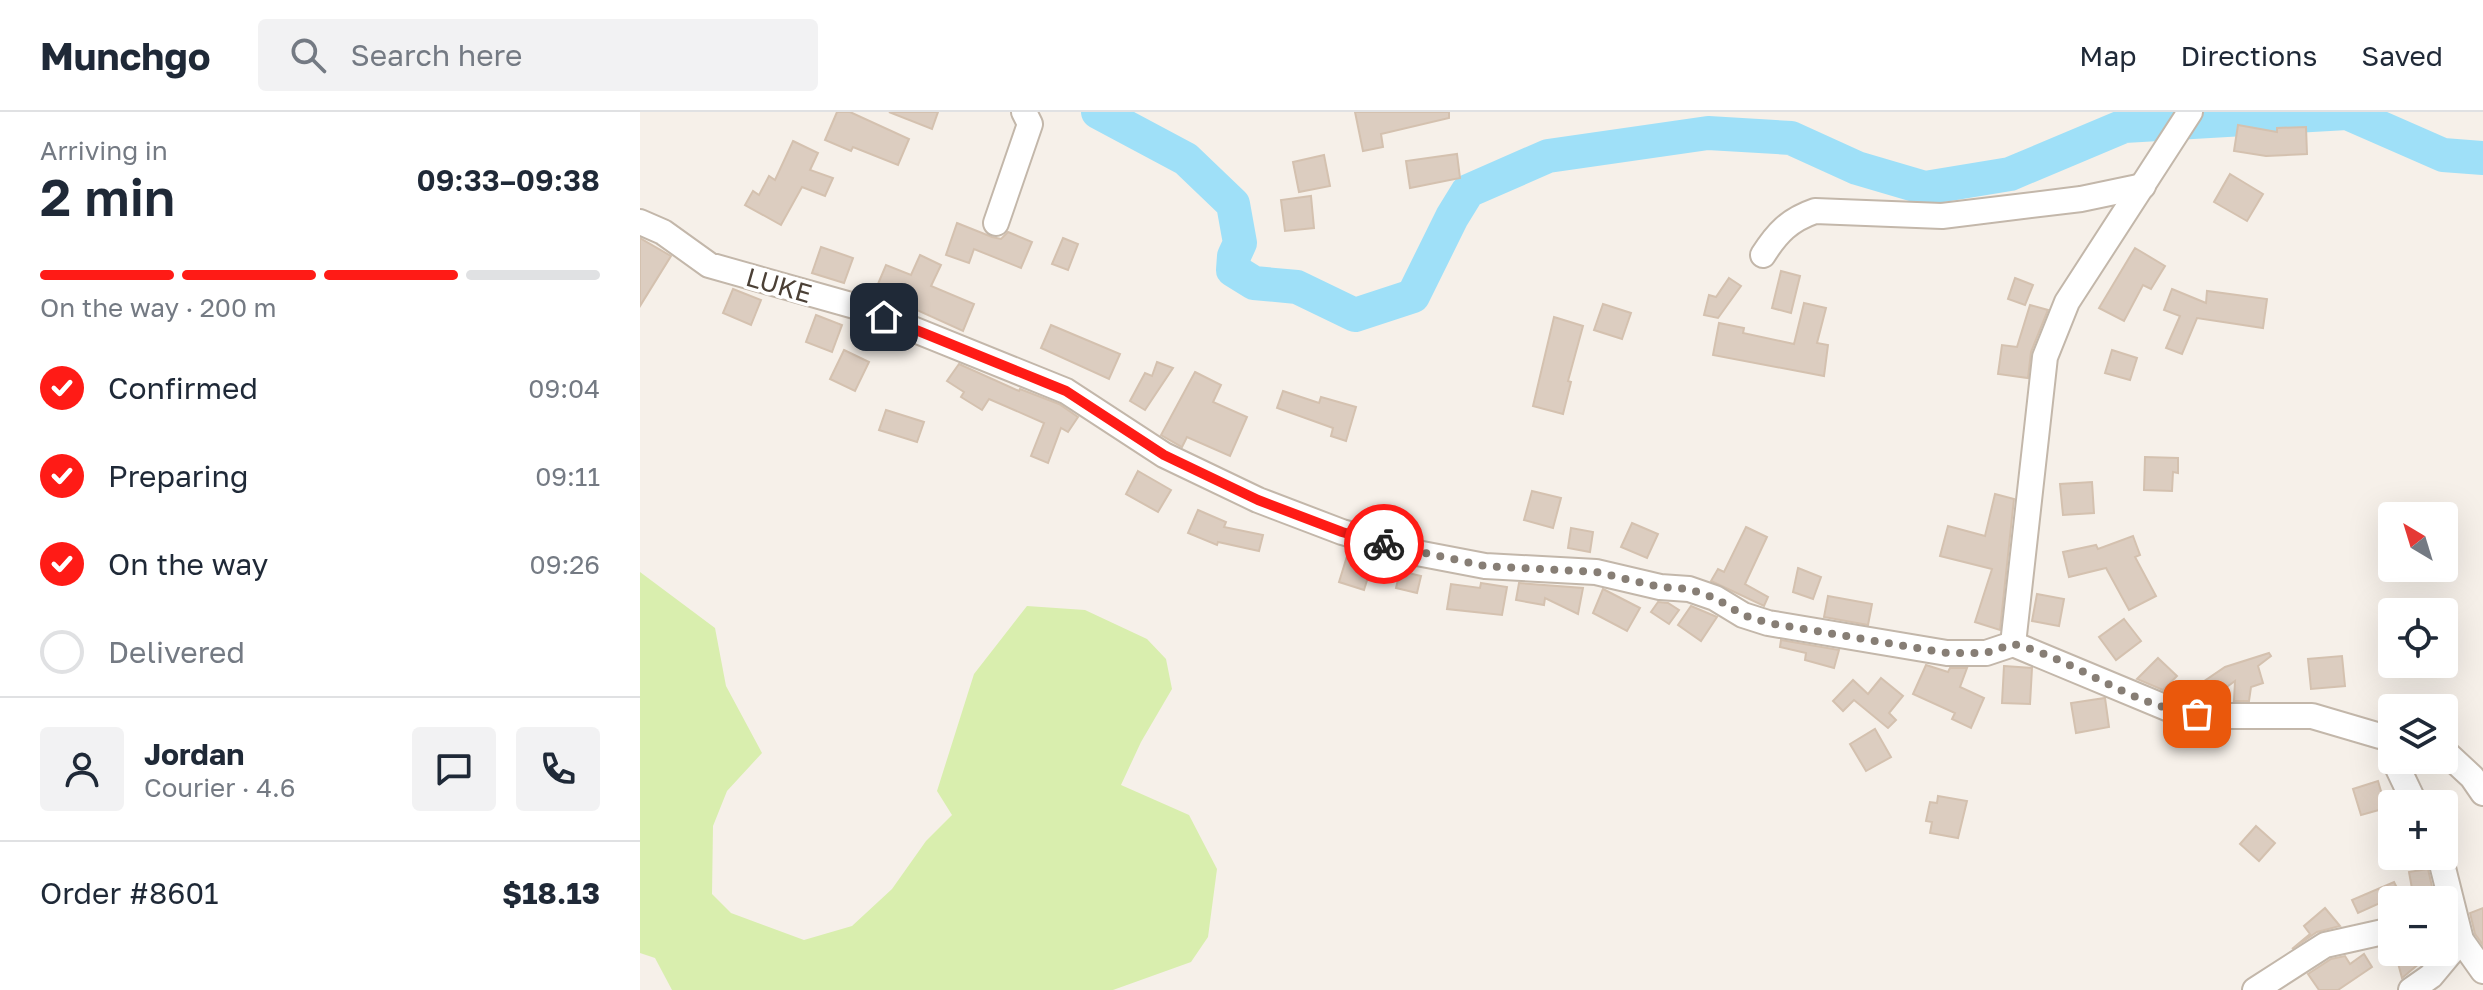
<!DOCTYPE html>
<html lang="en">
<head>
<meta charset="utf-8">
<style>
	body { margin:0; font-family:"Golos Text",sans-serif; background:#f2f2f3; color:#1f2937; height:100vh; display:flex; flex-direction:column; font-size:30px; white-space:nowrap }
	* { box-sizing:border-box; margin:0 }
	p { font-size:26px; color:#747a83 }
	.icon { flex:none; width:44px; height:44px; fill:none; stroke:currentColor; stroke-width:2; stroke-linecap:round; stroke-linejoin:round }
	.map { position:relative; flex:1; overflow:hidden }
	.details { display:flex; flex-direction:column; background:#fff; width:640px }
	.details>* { flex:none }
	.needle { width:52px; rotate:322deg }
	.buttons { position:absolute; left:1738px; top:390px; display:grid; gap:16px }
	.buttons a { display:grid; place-items:center; width:80px; height:80px; border-radius:8px; background:#fff; box-shadow:0 8px 32px #0002; font-size:40px }
	.pin { position:absolute; display:grid; place-items:center; width:68px; height:68px; color:#fff; margin:-34px; border-radius:16px; box-shadow:0 4px 12px #0006 }
	.courier { position:absolute; display:grid; place-items:center; width:80px; height:80px; margin:-40px; border:6px solid #ff1b16; border-radius:50%; background:#fff; color:#222; box-shadow:0 2px 10px #0007 }
	.overview em { font-style:normal; font-weight:600 }
	.overview div { display:flex; flex-direction:column-reverse }
	.overview { display:flex; align-items:center; justify-content:space-between; height:136px; padding:0 40px }
	h1 { font-size:52px; font-weight:600; line-height:60px }
	.bar { display:grid; grid-template-columns:repeat(4,1fr); gap:12px 8px; align-content:center; height:96px; padding:0 40px }
	.bar i { height:10px; border-radius:6px; background:#e0e1e3 }
	.bar .selected { background:#ff1b16 }
	.bar p { grid-column:span 4 }
	.line { display:flex; align-items:center; gap:20px; padding:0 40px; border-top:2px solid #e0e1e3 }
	.line div { flex:1 }
	.round { display:grid; place-items:center; flex:none; width:84px; height:84px; border-radius:8px; background:#f2f2f3 }
	ol { padding:0 40px; list-style:none }
	li { display:flex; align-items:center; gap:24px; height:88px }
	li p { margin-inline-start:auto }
	li .icon { padding:8px; border-radius:50%; background:#ff1b16; color:#fff; stroke-width:4 }
	li:last-child { color:#747a83 }
	li i { width:44px; height:44px; border:4px solid #e0e1e3; border-radius:50% }
	header { display:flex; align-items:center; gap:48px; box-sizing:border-box; height:112px; padding:0 40px; background:#fff; border-bottom:2px solid #e0e1e3 }
	header strong { font-size:38px }
	nav { display:flex; gap:44px; margin-inline-start:auto; font-size:28px }
	.search { width:560px; height:72px; background:#f2f2f3; display:flex; align-items:center; gap:20px; box-sizing:border-box; padding:0 28px; border-radius:8px; color:#747a83; font-size:30px }
	main { display:flex; flex:1; min-height:0 }
	.map>svg:first-child { display:block }
	.green { fill:#d9eeae }
	.lines { fill:none; stroke-linecap:round; stroke-linejoin:round }
	.river { stroke:#9fe0f8; stroke-width:34 }
	.building { fill:#dccdc0; stroke:#d4c1af; stroke-width:2 }
	.minor-casing { stroke:#c3b7aa; stroke-width:28 }
	.minor { stroke:#fff; stroke-width:24 }
	.done { stroke:#877e75; stroke-width:8; stroke-dasharray:0 14.4 }
	.route { stroke:#ff1b16; stroke-width:10 }
	.labels { text-anchor:middle; dominant-baseline:central; stroke-width:7; stroke-linejoin:round; paint-order:stroke }
	.street-label { font-size:26px; fill:#4b4036; stroke:#fff }
</style>
</head>
<body>
<header>
<strong>Munchgo</strong>
<div class="search"><svg class="icon" aria-label="search" viewBox="0 0 24 24"><circle cx="10" cy="10" r="6"/><path d="M15 15l6 6"/></svg>Search here</div>
<nav><a>Map</a><a>Directions</a><a>Saved</a></nav>
</header>
<main>
<section class="details">
<div class="overview"><div><h1>2 min</h1><p>Arriving in</p></div><em>09:33–09:38</em></div>
<div class="bar"><i class="selected"></i><i class="selected"></i><i class="selected"></i><i></i><p>On the way · 200 m</p></div>
<ol>
<li><svg class="icon" aria-label="check" viewBox="0 0 24 24"><path d="M5 12l5 5 9-10"/></svg>Confirmed<p>09:04</p></li>
<li><svg class="icon" aria-label="check" viewBox="0 0 24 24"><path d="M5 12l5 5 9-10"/></svg>Preparing<p>09:11</p></li>
<li><svg class="icon" aria-label="check" viewBox="0 0 24 24"><path d="M5 12l5 5 9-10"/></svg>On the way<p>09:26</p></li>
<li><i></i>Delivered</li>
</ol>
<div class="line" style="height:144px"><a class="round"><svg class="icon" aria-label="person" viewBox="0 0 24 24"><circle cx="12" cy="8" r="4"/><path d="M4 21q1-7 8-7t8 7"/></svg></a><div><b>Jordan</b><p>Courier · 4.6</p></div><a class="round"><svg class="icon" aria-label="chat" viewBox="0 0 24 24"><path d="M4 5h16v11H9l-5 4z"/></svg></a><a class="round"><svg class="icon" aria-label="phone" viewBox="0 0 24 24"><path d="M5 4h4l2 5-3 2q2 4 5 5l2-3 5 2v4C11 20 4 13 5 4z"/></svg></a></div>
<div class="line" style="height:104px"><div>Order #8601</div><b>$18.13</b></div>
</section>
<div class="map">
<svg width="1843" height="878" viewBox="0 0 1843 878">
	<rect width="100%" height="100%" fill="#f6f0e9"/>
	<polygon class="green" points="0,460 75,516 86,574 122,641 87,679 73,714 72,782 91,801 164,828 212,814 252,777 286,729 312,703 297,679 334,562 387,494 445,498 507,527 526,547 532,577 501,630 481,673 549,703 577,757 568,825 551,850 473,878 32,878 15,846 0,841"/>
	<g class="lines">
		<polyline class="river" points="458,0 546,47 593,92 600,131 594,144 593,158 614,171 657,175 715,203 773,184 812,105 828,79 908,44 1068,21 1151,26 1217,56 1285,76 1370,62 1484,14 1707,1 1803,43 1843,46"/>
	</g>
	<g class="building">
		<polygon points="197,0 210,0 269,27 258,53 213,35 211,39 185,28"/>
		<polygon points="249,0 298,0 292,17"/>
		<polygon points="715,0 809,0 809,6 741,22 743,35 723,39"/>
		<polygon points="1598,13 1637,20 1637,16 1666,15 1667,42 1626,44 1594,39"/>
		<polygon points="153,29 178,41 170,58 193,66 185,84 162,75 141,113 105,93 113,79 119,83 129,64 135,68"/>
		<polygon points="817,42 820,66 770,76 766,49"/>
		<polygon points="684,43 690,74 659,80 653,50"/>
		<polygon points="1590,62 1623,82 1607,109 1574,90"/>
		<polygon points="671,84 674,116 645,119 641,88"/>
		<polygon points="317,111 352,125 361,127 368,120 392,130 381,156 334,137 329,151 306,143"/>
		<polygon points="0,126 31,144 0,194"/>
		<polygon points="423,126 438,132 428,158 412,152"/>
		<polygon points="181,135 213,146 204,171 172,161"/>
		<polygon points="1495,136 1525,154 1511,177 1503,173 1484,209 1459,196"/>
		<polygon points="280,143 301,153 291,174 334,192 323,219 235,179 246,153 271,163"/>
		<polygon points="1141,159 1160,164 1151,201 1132,196"/>
		<polygon points="1089,166 1101,174 1078,206 1064,203 1069,183 1076,185"/>
		<polygon points="1375,166 1393,173 1385,193 1368,187"/>
		<polygon points="93,177 121,188 111,213 83,201"/>
		<polygon points="1532,177 1566,191 1567,179 1627,187 1623,216 1557,206 1542,242 1526,236 1540,204 1524,198"/>
		<polygon points="1164,191 1186,196 1177,231 1188,233 1184,264 1073,243 1079,211 1104,216 1103,221 1154,232"/>
		<polygon points="963,192 991,201 982,227 954,218"/>
		<polygon points="1390,193 1408,198 1391,240 1388,266 1358,262 1362,233 1377,235"/>
		<polygon points="176,203 202,213 192,240 166,230"/>
		<polygon points="914,205 943,214 928,269 931,270 923,302 893,294"/>
		<polygon points="411,213 480,242 469,267 401,236"/>
		<polygon points="204,238 229,250 215,279 190,267"/>
		<polygon points="1472,238 1497,246 1490,268 1465,261"/>
		<polygon points="517,250 533,256 505,298 490,289 505,261 512,264"/>
		<polygon points="319,252 379,279 380,277 419,292 438,305 428,320 421,316 408,351 391,344 404,311 349,287 342,298 321,285 324,280 307,269"/>
		<polygon points="555,260 581,273 573,290 607,305 590,344 547,325 542,335 521,323"/>
		<polygon points="643,279 679,291 681,285 716,295 706,329 691,324 693,316 637,296"/>
		<polygon points="246,298 284,310 277,330 239,318"/>
		<polygon points="1505,345 1538,346 1538,361 1533,360 1532,379 1504,378"/>
		<polygon points="498,359 531,378 518,400 486,382"/>
		<polygon points="1452,370 1454,401 1423,403 1420,372"/>
		<polygon points="892,379 921,386 913,416 884,408"/>
		<polygon points="1355,382 1374,387 1360,518 1335,510 1352,457 1300,444 1308,414 1345,424"/>
		<polygon points="558,398 586,410 584,415 623,423 619,439 578,430 577,433 548,421"/>
		<polygon points="992,411 1018,422 1007,446 981,435"/>
		<polygon points="1106,415 1127,425 1105,472 1128,485 1124,494 1071,469 1078,457 1084,460"/>
		<polygon points="931,416 953,420 950,440 928,436"/>
		<polygon points="1493,424 1500,443 1495,445 1516,484 1489,498 1466,456 1429,465 1423,440 1456,433 1458,437"/>
		<polygon points="708,441 733,449 724,478 699,470"/>
		<polygon points="1158,456 1181,465 1173,487 1153,480"/>
		<polygon points="760,459 781,464 777,481 756,476"/>
		<polygon points="841,471 867,475 862,503 807,497 811,472 840,476"/>
		<polygon points="879,471 943,476 938,502 905,486 904,493 876,488"/>
		<polygon points="963,477 1000,496 987,519 953,501"/>
		<polygon points="1397,482 1424,487 1419,514 1392,509"/>
		<polygon points="1188,484 1232,492 1228,513 1184,505"/>
		<polygon points="1018,490 1028,491 1039,498 1029,512 1011,500"/>
		<polygon points="1051,494 1077,505 1061,529 1038,513"/>
		<polygon points="1484,507 1501,529 1476,548 1459,525"/>
		<polygon points="1141,528 1199,538 1194,556 1165,548 1166,541 1140,535"/>
		<polygon points="1629,541 1631,544 1618,554 1623,571 1611,575 1609,589 1594,589 1595,569 1569,588 1557,574 1585,555"/>
		<polygon points="1702,544 1705,574 1671,577 1668,547"/>
		<polygon points="1518,546 1537,564 1523,578 1497,567"/>
		<polygon points="1286,553 1308,560 1310,556 1327,556 1320,575 1344,586 1331,616 1312,607 1315,601 1273,582"/>
		<polygon points="1364,554 1392,556 1390,592 1362,591"/>
		<polygon points="1241,566 1263,584 1249,601 1256,608 1248,616 1214,588 1203,599 1193,589 1213,568 1228,582"/>
		<polygon points="1465,586 1469,615 1436,621 1431,591"/>
		<polygon points="1235,617 1251,645 1226,659 1210,632"/>
		<polygon points="1738,669 1746,696 1721,703 1713,677"/>
		<polygon points="1298,684 1327,689 1318,726 1290,721 1292,710 1286,709 1290,690 1297,691"/>
		<polygon points="1616,714 1635,731 1619,749 1600,732"/>
		<polygon points="1788,757 1793,779 1773,782 1769,760"/>
		<polygon points="1754,770 1760,782 1718,801 1712,788"/>
		<polygon points="1685,796 1700,814 1677,820 1652,837 1670,822 1664,814"/>
		<polygon points="1843,796 1843,833 1835,822 1830,801"/>
		<polygon points="1755,840 1786,840 1787,845 1762,866"/>
		<polygon points="1724,842 1732,855 1698,878 1679,878 1668,862 1691,847 1705,844 1710,852"/>
	</g>
	<g class="lines">
		<defs>
			<g id="minor">
				<polyline points="0,110 23,120 69,153 218,195 426,279 524,343 618,388 702,420 777,441 845,454 956,460 1020,475 1049,477 1075,486 1103,503 1128,511 1307,541 1346,541 1373,532"/>
				<polyline points="356,111 390,12 384,0"/>
				<path d="M1123 143C1137 121 1149 108 1175 99L1302 104 1441 87 1503 74"/>
				<polyline points="1373,532 1405,245 1427,190 1550,0"/>
				<polyline points="1373,532 1534,599 1579,604 1672,604 1740,624 1752,624"/>
				<polyline points="1804,639 1832,665 1843,681"/>
				<polyline points="1754,648 1775,692"/>
				<polyline points="1800,744 1821,828 1843,859"/>
				<polyline points="1615,878 1685,833 1752,818"/>
				<polyline points="1771,878 1791,864 1821,828"/>
			</g>
		</defs>
		<use href="#minor" class="minor-casing"/>
		<use href="#minor" class="minor"/>
	</g>
	<g class="lines">
		<path class="done" d="M744 432 845 454 956 460 1020 475 1049 477 1075 486 1103 503 1128 511 1307 541H1346L1373 532C1437 547 1490 595 1557 602"/>
		<polyline class="route" points="244,205 426,279 524,343 618,388 702,420 744,432"/>
	</g>
	<g class="labels">
		<g class="street-label">
			<text transform="translate(139 173) rotate(16)">LUKE</text>
		</g>
	</g>
</svg>
<div class="buttons">
<a><svg class="needle" viewBox="-14 -14 28 28"><path d="M0-13l5 13h-10z" fill="#e53935"/><path d="M0 13l5-13h-10z" fill="#747a83"/></svg></a>
<a><svg class="icon" aria-label="locate" viewBox="0 0 24 24"><circle cx="12" cy="12" r="6"/><path d="M12 2v4M12 18v4M2 12h4M18 12h4"/></svg></a>
<a><svg class="icon" aria-label="layers" viewBox="0 0 24 24"><path d="M12 4l9 5-9 5-9-5zM3 14l9 5 9-5"/></svg></a>
<a>+</a>
<a>−</a>
</div>
<div class="pin" style="left:1557px;top:602px;background:#ea580c"><svg class="icon" aria-label="bag" viewBox="0 0 24 24"><path d="M5 8h14l-1 12H6zM9 8a3 3 0 0 1 6 0"/></svg></div>
<div class="pin" style="left:244px;top:205px;background:#1f2937"><svg class="icon" aria-label="home" viewBox="0 0 24 24"><path d="M3 11l9-7 9 7M6 9v11h12V9"/></svg></div>
<div class="courier" style="left:744px;top:432px"><svg class="icon" aria-label="bike" viewBox="0 0 24 24"><circle cx="6" cy="16" r="4"/><circle cx="18" cy="16" r="4"/><path d="M6 16l4-8h5l3 8M10 8l3 8H6M13 5h3"/></svg></div>
</div>
</main>
</body>
</html>
